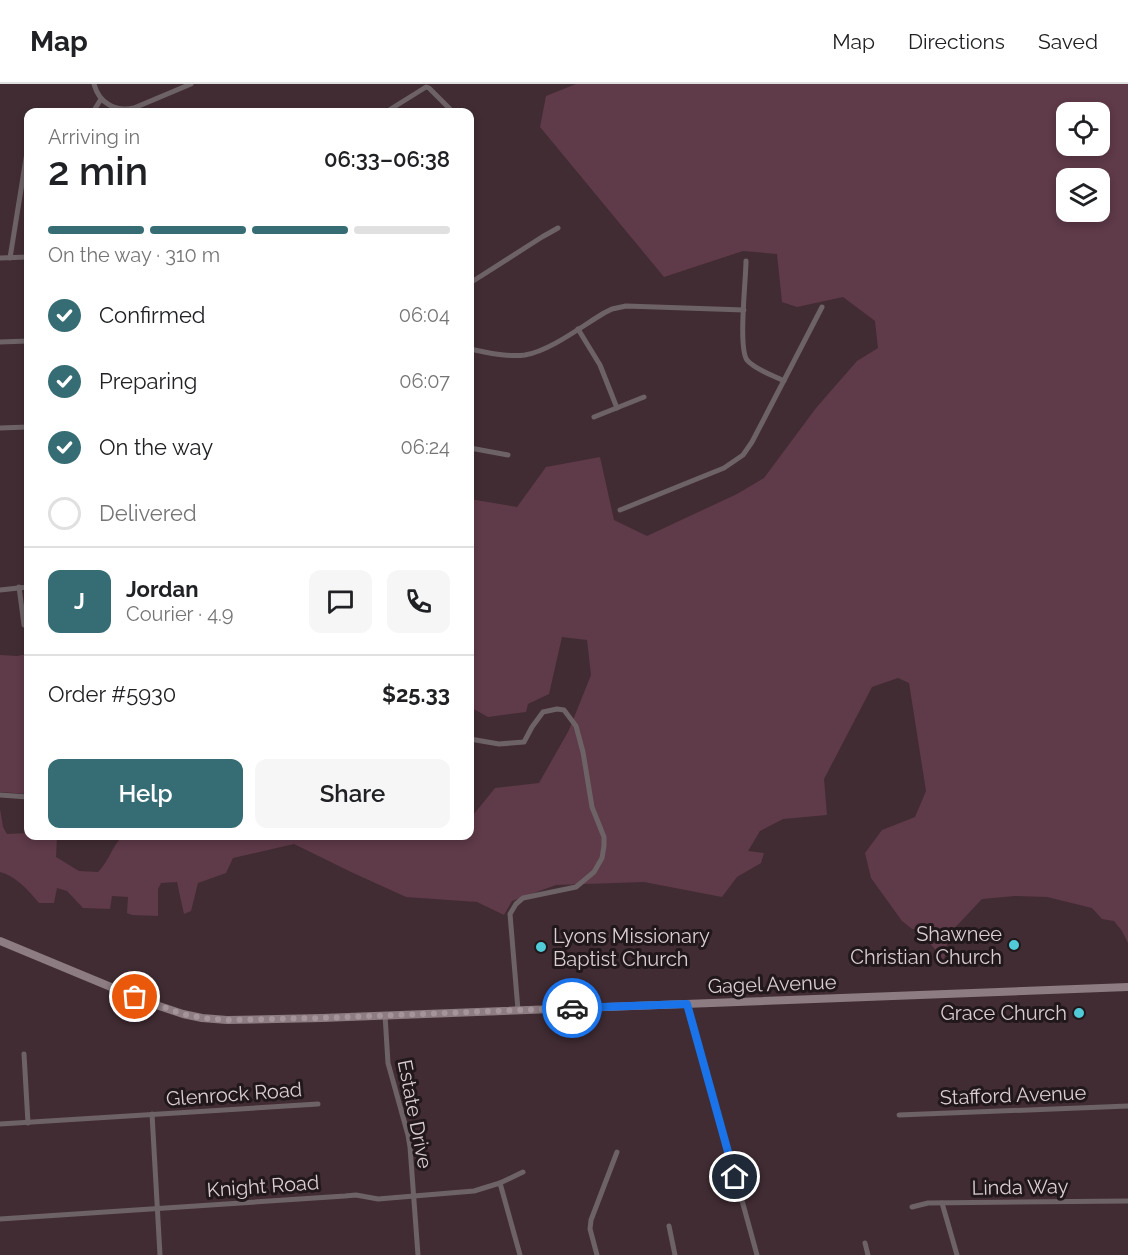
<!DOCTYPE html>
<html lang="en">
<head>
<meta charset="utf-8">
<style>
	body { margin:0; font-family:Raleway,sans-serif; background:#f6f6f6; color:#202124; height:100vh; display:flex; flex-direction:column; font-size:22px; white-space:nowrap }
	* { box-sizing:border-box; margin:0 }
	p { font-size:20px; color:#757577 }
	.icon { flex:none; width:33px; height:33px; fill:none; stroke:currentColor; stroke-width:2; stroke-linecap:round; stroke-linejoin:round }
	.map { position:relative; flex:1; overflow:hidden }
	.panel { position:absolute; left:24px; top:24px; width:450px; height:732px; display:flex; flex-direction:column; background:#fff; border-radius:12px; box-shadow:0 3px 9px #0003 }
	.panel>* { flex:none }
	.tools { position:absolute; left:1056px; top:18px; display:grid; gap:12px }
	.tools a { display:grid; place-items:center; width:54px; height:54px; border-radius:12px; background:#fff; box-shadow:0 3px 9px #0003; font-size:30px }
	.pin { position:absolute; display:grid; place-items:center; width:51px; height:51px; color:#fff; margin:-26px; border:3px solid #fff; border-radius:50%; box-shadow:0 2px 6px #0007 }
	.courier { position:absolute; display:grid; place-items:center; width:60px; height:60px; margin:-30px; border:4px solid #1a73e8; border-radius:50%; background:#fff; color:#222; box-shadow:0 2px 8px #0007 }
	.summary em { font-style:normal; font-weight:600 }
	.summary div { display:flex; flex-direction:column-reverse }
	.summary { display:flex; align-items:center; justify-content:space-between; height:102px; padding:0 24px }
	h1 { font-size:39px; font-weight:600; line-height:45px }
	.bar { display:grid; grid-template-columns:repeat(4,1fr); gap:9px 6px; align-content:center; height:72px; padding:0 24px }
	.bar i { height:8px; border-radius:4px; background:#e0e0e0 }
	.bar .selected { background:#366d75 }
	.bar p { grid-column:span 4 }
	.line { display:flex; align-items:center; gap:15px; padding:0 24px; border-top:2px solid #e0e0e0 }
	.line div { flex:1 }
	.round { display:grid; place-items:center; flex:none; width:63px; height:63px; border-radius:12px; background:#f6f6f6 }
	ol { padding:0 24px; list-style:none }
	li { display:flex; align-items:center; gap:18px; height:66px }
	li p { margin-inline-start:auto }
	li .icon { padding:6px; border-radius:50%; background:#366d75; color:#fff; stroke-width:4 }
	li:last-child { color:#757577 }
	li i { width:33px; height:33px; border:3px solid #e0e0e0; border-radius:50% }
	.action { display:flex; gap:12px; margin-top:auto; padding:12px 24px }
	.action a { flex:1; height:69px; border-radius:12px; background:#366d75; color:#fff; font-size:24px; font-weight:600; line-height:69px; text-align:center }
	.action a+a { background:#f6f6f6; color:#202124 }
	header { display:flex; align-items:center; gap:36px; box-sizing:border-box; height:84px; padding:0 30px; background:#fff; border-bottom:2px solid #e0e0e0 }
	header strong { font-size:28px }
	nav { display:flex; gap:33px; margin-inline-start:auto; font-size:21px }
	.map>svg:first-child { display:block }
	.green { fill:#5f3a48; fill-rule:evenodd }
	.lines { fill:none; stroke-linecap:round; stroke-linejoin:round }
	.street { stroke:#6d6266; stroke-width:5 }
	.secondary { stroke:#8d7c82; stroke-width:8 }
	.done { stroke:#a5959a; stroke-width:6; stroke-dasharray:0 10.8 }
	.route { stroke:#1a73e8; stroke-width:8 }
	.poi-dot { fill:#52cbd9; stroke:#21181b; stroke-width:2 }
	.labels { text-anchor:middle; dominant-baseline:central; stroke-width:6; stroke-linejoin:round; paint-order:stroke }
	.poi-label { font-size:20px; fill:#dbcdd2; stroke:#21181b; text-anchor:end }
	.street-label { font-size:20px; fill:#dbcdd2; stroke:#21181b }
</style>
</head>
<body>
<header>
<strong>Map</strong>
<nav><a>Map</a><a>Directions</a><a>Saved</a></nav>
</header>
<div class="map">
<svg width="1128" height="1171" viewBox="0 0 1128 1171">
	<rect width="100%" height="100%" fill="#412c33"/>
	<g class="green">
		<path d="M576 0H1128V859L1122 847 1114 837 1102 835 1092 824 1047 813 1015 812 982 815 949 850 944 876 923 851 922 846 912 845 902 837 871 794 865 769 882 746 915 733 926 707 909 599 898 594 872 603 824 695 827 731 783 735 760 747 748 767 764 769 761 779 737 793 722 813 644 798 556 801 512 817 504 831 477 818 406 813 351 788 294 760 233 774 226 789 198 799 191 827 184 830 177 798 161 799 158 805V832L132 831 127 829 128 813 112 812 110 825 83 824 67 807 57 804 54 819H39C29 807 16 792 0 788V725L3 743 7 750 28 749V752H57L56 773 79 787 98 788C110 776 111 763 123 752H470V735L495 704 539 699 569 646 591 591 587 556 562 553 549 610 528 620 526 628 488 633 470 623V415L517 423 546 383 600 373 614 436 647 452 737 410 764 394 816 324 857 277 878 264 875 237 843 213 797 223 782 218 777 170 743 167 664 193 540 43 546 12ZM1066 28H1100V62H1066ZM1066 94H1100V128H1066Z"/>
		<polygon points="28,570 28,710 0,708 0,571 17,572"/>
	</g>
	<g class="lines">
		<g class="street">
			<path d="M94 0C99 19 115 28 134 24L191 0"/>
			<polyline points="93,28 101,15"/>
			<polyline points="386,28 426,3 429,4 450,25"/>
			<polyline points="0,174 28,173"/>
			<polyline points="10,174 28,62"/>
			<path d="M746 177C746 195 738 264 747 276 754 285 774 292 784 297"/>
			<polyline points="470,199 542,153 558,144"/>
			<polyline points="578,245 600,281 617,324"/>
			<polyline points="0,258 28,257"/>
			<path d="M470 265C488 269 507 273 525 271 550 267 582 242 604 229L612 225 626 222 744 226"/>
			<polyline points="594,333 644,313"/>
			<polyline points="0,344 28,343"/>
			<polyline points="470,364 508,371"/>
			<polyline points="620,426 724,384 743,371 752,358 822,223"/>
			<polyline points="19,503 24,541"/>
			<polyline points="0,506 28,503"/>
			<polyline points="470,655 499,660 524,658 532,643 543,628 557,625 564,626 576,642 583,668 592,723 604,753 604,762 602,774 594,788 576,803 523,814 516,820 510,830 518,926"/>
			<polyline points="0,711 28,713"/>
			<polyline points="688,920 757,1171"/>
			<polyline points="385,931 388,979 408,1051 410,1063 418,1171"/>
			<polyline points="24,970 28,1039"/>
			<polyline points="152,1030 160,1171"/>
			<polyline points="899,1031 1128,1022"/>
			<polyline points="0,1040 318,1020"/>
			<polyline points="500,1099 520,1171"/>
			<polyline points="942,1119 957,1171"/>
			<polyline points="912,1123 928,1119 1128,1117"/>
			<polyline points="0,1135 345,1112 356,1111 378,1115 474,1107 500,1099 523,1088"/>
			<polyline points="669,1142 675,1171"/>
			<polyline points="865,1159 868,1171"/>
			<polyline points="597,1171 590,1145 591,1136 617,1068"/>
		</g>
		<polyline class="secondary" points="0,857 147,918 183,930 202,934 227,936 322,934 1128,903"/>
	</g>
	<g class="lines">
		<polyline class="done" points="135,913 183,930 202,934 227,936 322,934 572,924"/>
		<polyline class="route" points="572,924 687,920 735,1093"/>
	</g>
	<g class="poi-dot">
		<circle cx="1014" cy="861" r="6"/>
		<circle cx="541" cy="863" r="6"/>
		<circle cx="1079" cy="929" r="6"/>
	</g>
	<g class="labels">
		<g class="poi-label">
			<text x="1002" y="850">Shawnee<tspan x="1002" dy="23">Christian Church</tspan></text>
			<text x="553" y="852" text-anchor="start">Lyons Missionary<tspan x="553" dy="23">Baptist Church</tspan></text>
			<text x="1067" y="929">Grace Church</text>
		</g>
		<g class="street-label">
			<text transform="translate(772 900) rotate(-2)">Gagel Avenue</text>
			<text transform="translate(234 1010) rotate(-4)">Glenrock Road</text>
			<text transform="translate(1013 1011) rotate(-2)">Stafford Avenue</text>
			<text transform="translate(415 1030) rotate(79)">Estate Drive</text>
			<text transform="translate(263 1102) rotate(-4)">Knight Road</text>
			<text transform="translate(1020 1103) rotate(-1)">Linda Way</text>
		</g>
	</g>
</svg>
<div class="tools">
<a><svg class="icon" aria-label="locate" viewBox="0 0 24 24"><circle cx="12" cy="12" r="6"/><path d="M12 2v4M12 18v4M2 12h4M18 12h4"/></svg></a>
<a><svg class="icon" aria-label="layers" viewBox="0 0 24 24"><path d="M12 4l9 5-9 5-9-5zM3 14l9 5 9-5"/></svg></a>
</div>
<div class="pin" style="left:135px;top:913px;background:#ea580c"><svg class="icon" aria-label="bag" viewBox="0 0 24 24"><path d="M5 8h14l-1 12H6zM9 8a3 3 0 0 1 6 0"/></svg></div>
<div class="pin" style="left:735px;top:1093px;background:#1f2937"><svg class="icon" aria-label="home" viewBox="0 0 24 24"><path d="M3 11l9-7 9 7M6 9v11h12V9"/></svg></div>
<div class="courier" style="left:572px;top:924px"><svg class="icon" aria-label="car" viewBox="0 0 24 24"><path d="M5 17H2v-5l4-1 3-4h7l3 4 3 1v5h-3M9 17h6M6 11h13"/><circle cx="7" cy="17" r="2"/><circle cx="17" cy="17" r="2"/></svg></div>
<section class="panel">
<div class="summary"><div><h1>2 min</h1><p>Arriving in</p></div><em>06:33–06:38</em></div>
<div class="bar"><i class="selected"></i><i class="selected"></i><i class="selected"></i><i></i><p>On the way · 310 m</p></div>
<ol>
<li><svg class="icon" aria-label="check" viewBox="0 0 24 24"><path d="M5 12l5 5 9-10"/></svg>Confirmed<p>06:04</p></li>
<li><svg class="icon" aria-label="check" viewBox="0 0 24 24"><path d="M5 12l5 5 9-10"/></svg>Preparing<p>06:07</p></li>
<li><svg class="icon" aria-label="check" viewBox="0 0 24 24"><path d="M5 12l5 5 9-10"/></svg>On the way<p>06:24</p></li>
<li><i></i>Delivered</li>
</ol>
<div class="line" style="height:108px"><b class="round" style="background:#366d75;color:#fff">J</b><div><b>Jordan</b><p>Courier · 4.9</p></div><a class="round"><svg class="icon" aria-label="chat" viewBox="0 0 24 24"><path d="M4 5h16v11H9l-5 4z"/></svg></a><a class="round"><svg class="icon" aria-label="phone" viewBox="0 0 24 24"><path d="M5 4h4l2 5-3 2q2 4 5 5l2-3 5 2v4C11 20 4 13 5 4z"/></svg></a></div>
<div class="line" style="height:78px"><div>Order #5930</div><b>$25.33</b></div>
<div class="action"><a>Help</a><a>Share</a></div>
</section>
</div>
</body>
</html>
